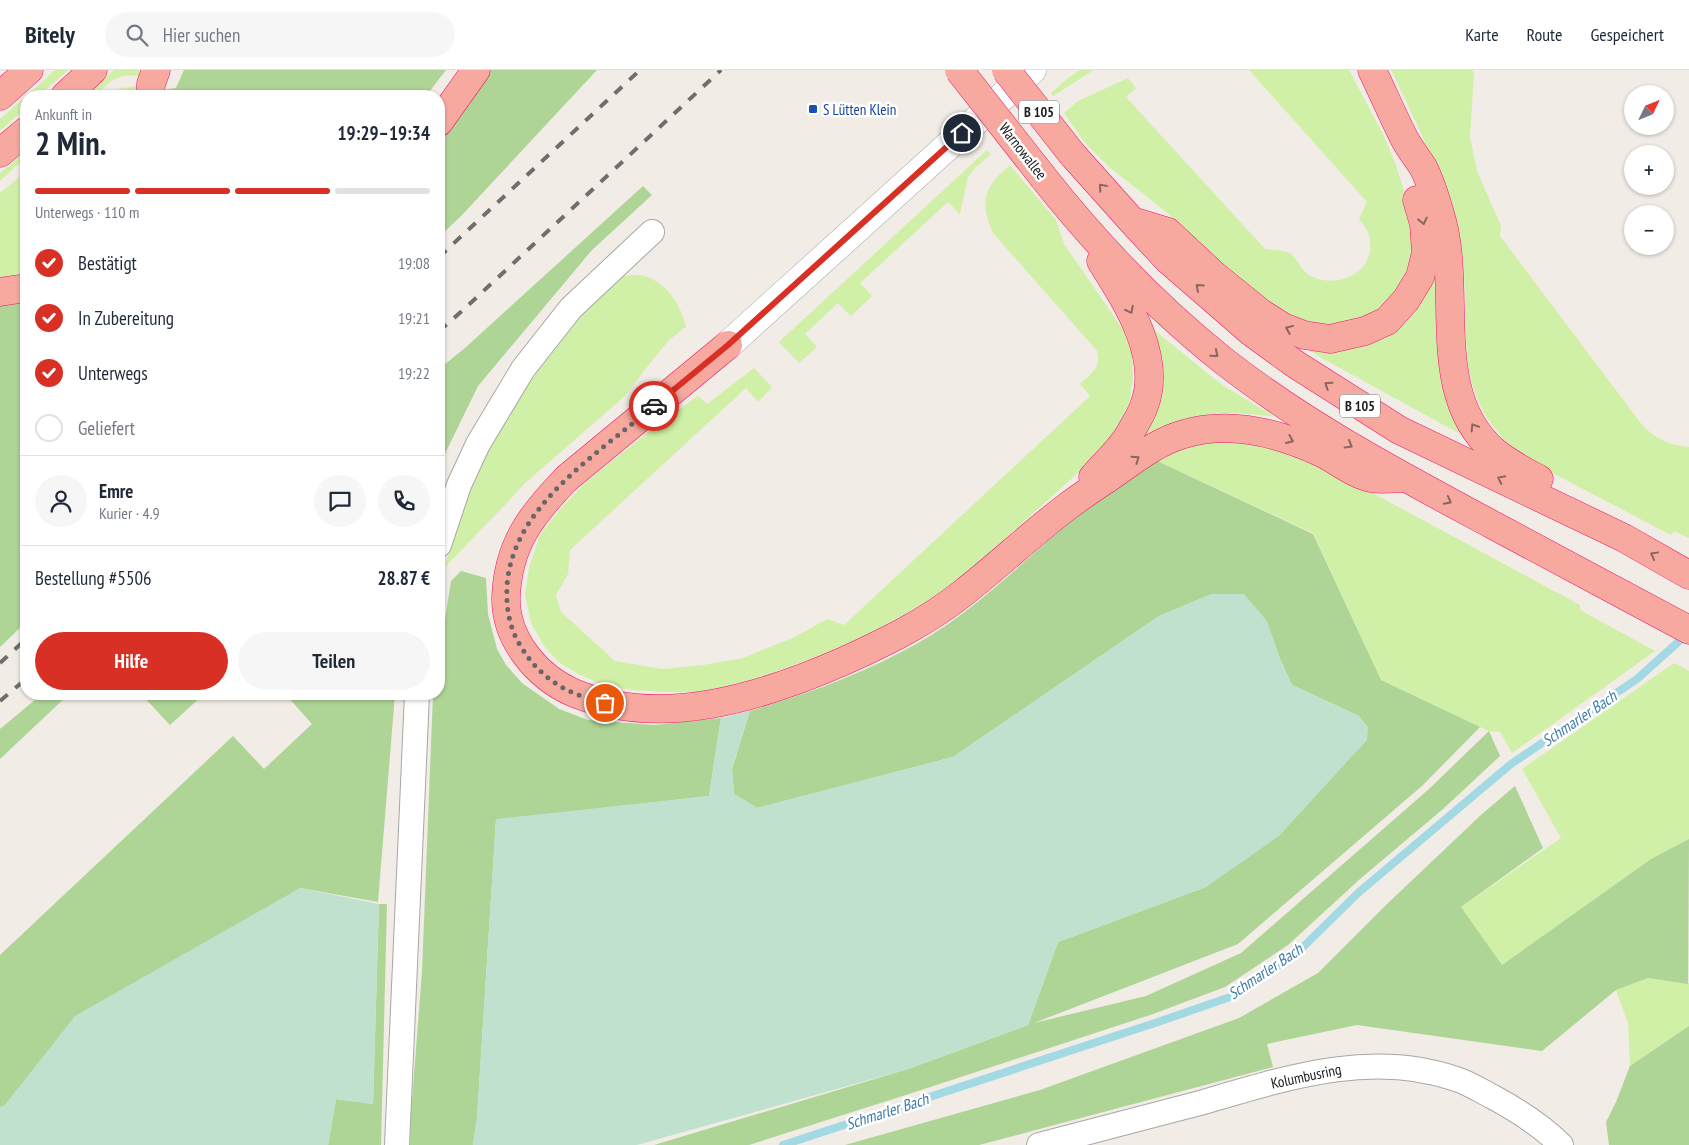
<!DOCTYPE html>
<html lang="de">
<head>
<meta charset="utf-8">
<style>
	body { margin:0; font-family:"PT Sans Narrow",sans-serif; background:#f6f6f7; color:#1f2937; height:100vh; display:flex; flex-direction:column; font-size:19px; white-space:nowrap }
	* { box-sizing:border-box; margin:0 }
	p { font-size:16px; color:#747a83 }
	.icon { flex:none; width:28px; height:28px; fill:none; stroke:currentColor; stroke-width:2; stroke-linecap:round; stroke-linejoin:round }
	.map { position:relative; flex:1; overflow:hidden }
	.drawer { position:absolute; left:20px; top:20px; width:425px; height:610px; display:flex; flex-direction:column; background:#fff; border-radius:20px; box-shadow:0 1px 4px #0004 }
	.drawer>* { flex:none }
	.needle { width:32px; rotate:47deg }
	.tools { position:absolute; left:1624px; top:15px; display:grid; gap:10px }
	.tools a { display:grid; place-items:center; width:50px; height:50px; border-radius:50%; background:#fff; box-shadow:0 1px 4px #0004; font-size:25px }
	.pin { position:absolute; display:grid; place-items:center; width:42px; height:42px; color:#fff; margin:-21px; border:2px solid #fff; border-radius:50%; box-shadow:0 1px 5px #0007 }
	.courier { position:absolute; display:grid; place-items:center; width:50px; height:50px; margin:-25px; border:4px solid #d93025; border-radius:50%; background:#fff; color:#222; box-shadow:0 1px 6px #0007 }
	.summary em { font-style:normal; font-weight:600 }
	.summary div { display:flex; flex-direction:column-reverse }
	.summary { display:flex; align-items:center; justify-content:space-between; height:85px; padding:0 15px }
	h1 { font-size:32px; font-weight:600; line-height:38px }
	.bar { display:grid; grid-template-columns:repeat(4,1fr); gap:8px 5px; align-content:center; height:60px; padding:0 15px }
	.bar i { height:6px; border-radius:4px; background:#e0e1e3 }
	.bar .selected { background:#d93025 }
	.bar p { grid-column:span 4 }
	.line { display:flex; align-items:center; gap:12px; padding:0 15px; border-top:1px solid #e0e1e3 }
	.line div { flex:1 }
	.round { display:grid; place-items:center; flex:none; width:52px; height:52px; border-radius:26px; background:#f6f6f7 }
	ol { padding:0 15px; list-style:none }
	li { display:flex; align-items:center; gap:15px; height:55px }
	li p { margin-inline-start:auto }
	li .icon { padding:5px; border-radius:50%; background:#d93025; color:#fff; stroke-width:4 }
	li:last-child { color:#747a83 }
	li i { width:28px; height:28px; border:2px solid #e0e1e3; border-radius:50% }
	.action { display:flex; gap:10px; margin-top:auto; padding:10px 15px }
	.action a { flex:1; height:58px; border-radius:30px; background:#d93025; color:#fff; font-size:20px; font-weight:600; line-height:58px; text-align:center }
	.action a+a { background:#f6f6f7; color:#1f2937 }
	header { display:flex; align-items:center; gap:30px; box-sizing:border-box; height:70px; padding:0 25px; background:#fff; border-bottom:1px solid #e0e1e3 }
	header strong { font-size:24px }
	nav { display:flex; gap:28px; margin-inline-start:auto; font-size:18px }
	.search { width:350px; height:45px; background:#f6f6f7; display:flex; align-items:center; gap:12px; box-sizing:border-box; padding:0 18px; border-radius:28px; color:#747a83; font-size:19px }
	.map>svg:first-child { display:block }
	.grass { fill:#d1f0a7 }
	.forest { fill:#aed496 }
	.wetland { fill:#c1e1cf }
	.lines { fill:none; stroke-linecap:round; stroke-linejoin:round }
	.stream { stroke:#a2d9e3; stroke-width:8 }
	.minor-casing { stroke:#a7a7a7; stroke-width:26 }
	.tertiary-casing { stroke:#a7a7a7; stroke-width:29 }
	.trunk-casing { stroke:#ec1670; stroke-width:29 }
	.minor { stroke:#fff; stroke-width:24 }
	.tertiary { stroke:#fff; stroke-width:28 }
	.trunk { stroke:#f7a9a0; stroke-width:28 }
	.rail { stroke:#6e6e6e; stroke-width:4; stroke-dasharray:10 10; stroke-linecap:butt }
	.trunk-bridge-casing { stroke:#ec1670; stroke-width:29; stroke-linecap:butt }
	.trunk-bridge { stroke:#f7a9a0; stroke-width:28 }
	.oneway { stroke:#8c6460 }
	.done { stroke:#696765; stroke-width:5; stroke-dasharray:0 9 }
	.route { stroke:#d93025; stroke-width:6 }
	.transit-dot { fill:#1a4fb4; stroke:#fff; stroke-width:2 }
	.labels { text-anchor:middle; dominant-baseline:central; stroke-width:5; stroke-linejoin:round; paint-order:stroke }
	.shield { fill:#fff; stroke:#636363; stroke-width:1 }
	.shield-label { font-size:14px; font-weight:bold; fill:#202020 }
	.transit-label { font-size:15px; fill:#164399; stroke:#fff; text-anchor:start }
	.street-label { font-size:15px; fill:#202020; stroke:#fff }
	.water-label { font-size:16px; font-style:italic; fill:#3d7ca9; stroke:#fff }
</style>
</head>
<body>
<header>
<strong>Bitely</strong>
<div class="search"><svg class="icon" aria-label="search" viewBox="0 0 24 24"><circle cx="10" cy="10" r="6"/><path d="M15 15l6 6"/></svg>Hier suchen</div>
<nav><a>Karte</a><a>Route</a><a>Gespeichert</a></nav>
</header>
<div class="map">
<svg width="1689" height="1075" viewBox="0 0 1689 1075">
	<rect width="100%" height="100%" fill="#f1ece5"/>
	<g class="grass">
		<polygon points="55,0 68,0 39,26 27,26"/>
		<path d="M114 0H141L139 6C116 3 110 12 94 26H86Z"/>
		<polygon points="1080,0 1094,0 1053,26 1051,23 1068,8"/>
		<path d="M1249 0H1349L1384 66 1396 95 1409 138 1414 178 1410 198 1402 214 1388 231 1373 244 1335 256 1317 254 1299 249 1280 242 1256 226 1164 140 1109 97 1085 73 1064 43 1078 31 1128 8 1136 18 1126 27 1265 179C1272 180 1285 180 1291 184 1298 189 1301 200 1309 205 1330 218 1367 208 1370 180 1372 168 1367 158 1359 149L1367 132Z"/>
		<path d="M1391 0H1473L1474 5 1470 67 1477 101 1501 156 1500 166 1643 356C1659 371 1668 374 1689 377V468L1674 461 1671 465 1539 396C1436 332 1479 254 1458 158 1453 135 1444 114 1434 93 1421 62 1406 31 1391 0Z"/>
		<polygon points="137,16 135,26 108,26 118,19"/>
		<polygon points="26,26 26,38 0,61 0,49"/>
		<polygon points="987,80 991,84 975,98 968,107 960,144 948,132 860,213 872,226 851,246 838,233 805,264 817,277 799,293 779,272"/>
		<polygon points="26,81 26,87 0,111 0,103"/>
		<path d="M1010 95 1056 150 1064 174 1124 261 1132 281 1133 309 1129 334 1122 353 1106 375 1087 395 970 500 929 530 879 559 835 580 786 598 745 612 699 622H664L632 620 601 614 578 604 560 593 544 576 531 553 525 525 529 497 540 465 560 439 586 412 657 355 698 326 707 334 754 298 772 317 758 332 746 318 570 480 568 504 556 525 561 542 615 591 663 599 703 595 743 588 795 567 827 549 844 555 1090 326 1080 314C1091 304 1102 297 1097 281L993 163C979 131 984 117 1010 95Z"/>
		<polygon points="26,102 26,206 0,211 0,123"/>
		<path d="M1440 194 1462 351V365L1318 286 1304 275C1320 276 1338 280 1354 278 1404 271 1423 237 1440 194Z"/>
		<path d="M632 205C637 205 643 205 648 207 668 215 682 237 686 257L669 270 650 293 625 326 524 414 505 435 445 497 465 426 490 377 519 327 553 279 588 238 619 207Z"/>
		<path d="M1154 260 1221 314 1275 347C1245 343 1212 340 1183 351 1170 356 1157 363 1145 369L1143 366C1168 327 1169 303 1154 260Z"/>
		<polygon points="1246,368 1306,387 1580,535 1580,540 1655,581 1512,683 1500,662 1489,661 1480,657 1381,610 1313,463 1153,389 1181,374"/>
		<polygon points="1674,593 1689,601 1689,769 1651,789 1502,895 1461,837 1561,768 1522,699"/>
		<polygon points="1648,908 1689,913 1689,956 1630,996 1628,953 1616,920"/>
	</g>
	<g class="forest">
		<polygon points="184,0 446,0 426,26 161,26 162,20 176,18"/>
		<polygon points="487,0 597,0 462,145 439,167 439,68"/>
		<polygon points="643,116 652,125 592,180 478,316 439,396 439,299 465,278"/>
		<polygon points="26,226 26,552 0,577 0,231"/>
		<path d="M1153 389 1313 464 1381 610 1480 657 1423 715 1238 874 1034 953 1146 926 1241 883 1429 719 1489 661 1500 686 1443 739 1360 809 1288 875 1225 917 1153 944 912 1023 749 1075H654L908 999 1028 955 1058 872 1206 817 1359 646 1292 615 1281 591 1212 524 1159 546 953 687 757 738 734 724 732 699 750 641C807 624 865 603 918 573 978 539 1027 487 1080 443 1103 423 1128 407 1153 389Z"/>
		<polygon points="461,501 486,508 488,544 497,579 506,595 522,613 559,639 588,650 655,655 721,648 709,726 496,750 477,1048 473,1075 410,1075 411,1043 422,902 433,624 439,624 439,588 451,511"/>
		<polygon points="42,624 69,624 0,689 0,659"/>
		<polygon points="141,624 204,624 170,655"/>
		<polygon points="290,624 395,624 378,832 300,818 4,1036 0,1037 0,885 233,666 264,699 312,654 287,626"/>
		<polygon points="1515,716 1543,778 1461,837 1502,895 1651,789 1689,769 1688,914 1648,908 1616,920 1542,981 1357,955 1267,974 1273,997 979,1075 845,1075 1040,1020 1239,948 1318,903 1386,835 1482,744"/>
		<polygon points="379,834 387,834 381,1075 328,1075 336,1029 373,1034"/>
		<polygon points="1689,956 1689,1075 1609,1075 1606,1052 1616,1032 1630,996"/>
	</g>
	<g class="wetland">
		<polygon points="1212,524 1244,524 1267,551 1281,591 1292,615 1359,646 1368,657 1367,670 1279,766 1206,817 1058,872 1028,955 908,999 637,1075 473,1075 477,1048 496,749 709,726 721,648 750,641 732,698 734,724 757,738 953,687 1159,546"/>
		<polygon points="300,818 379,834 373,1034 336,1029 328,1075 0,1075 0,1037 4,1036 75,946"/>
	</g>
	<g class="lines">
		<polyline class="stream" points="783,1075 1158,952 1233,926 1298,882 1358,823 1511,694 1637,609 1686,565"/>
		<defs>
			<g id="minor">
				<polyline points="439,475 459,415 478,374 523,299 571,238 652,162"/>
				<polyline points="397,1075 417,624"/>
				<path d="M1039 1075C1093 1061 1146 1047 1200 1033 1283 1009 1370 979 1456 1009 1469 1013 1481 1021 1493 1027 1517 1040 1542 1056 1561 1075"/>
			</g>
			<polyline id="tertiary" points="728,275 1032,0"/>
			<g id="trunk">
				<path d="M1372 0C1383 23 1393 46 1404 68 1410 79 1417 88 1423 97 1432 114 1437 133 1442 151 1462 225 1429 324 1494 381 1508 393 1524 401 1539 409"/>
				<polyline points="0,26 29,0"/>
				<polyline points="65,26 93,0"/>
				<polyline points="150,26 151,14 156,0"/>
				<polyline points="439,52 476,0"/>
				<polyline points="0,83 26,61"/>
				<polyline points="1072,84 1131,150 1167,189 1251,262 1295,294 1399,360 1624,468 1689,505"/>
				<path d="M1043 107C1096 174 1158 239 1225 292 1307 356 1400 405 1491 454 1557 489 1623 525 1689 560"/>
				<polyline points="1135,152 1168,162 1214,205 1261,243 1283,257 1304,265 1330,269 1365,261 1387,251 1406,230 1420,207 1426,183 1424,154 1417,130"/>
				<polyline points="0,222 26,218"/>
				<path d="M728 275 567 408C532 444 508 474 506 527 505 569 537 607 574 623 662 659 762 627 844 591 886 572 927 552 963 523 999 495 1032 463 1068 436 1084 424 1101 413 1117 402 1138 387 1159 371 1184 364 1231 350 1279 363 1322 383 1336 390 1349 401 1364 406 1375 411 1393 408 1405 408"/>
				<path d="M1093 407C1105 393 1121 379 1130 363 1135 354 1141 345 1144 336 1163 287 1126 231 1101 191"/>
			</g>
		</defs>
		<use href="#minor" class="minor-casing"/>
		<use href="#tertiary" class="tertiary-casing"/>
		<use href="#trunk" class="trunk-casing"/>
		<use href="#minor" class="minor"/>
		<use href="#tertiary" class="tertiary"/>
		<use href="#trunk" class="trunk"/>
		<g class="rail">
			<polyline points="439,187 640,0"/>
			<polyline points="439,261 462,241 721,0"/>
			<polyline points="0,593 26,569"/>
			<polyline points="0,631 26,609"/>
		</g>
		<defs>
			<g id="trunk-bridge">
				<polyline points="959,0 1043,107"/>
				<polyline points="1006,0 1072,84"/>
			</g>
		</defs>
		<use href="#trunk-bridge" class="trunk-bridge-casing"/>
		<use href="#trunk-bridge" class="trunk-bridge"/>
	</g>
	<defs><path id="oneway-chevron" d="M-2-3.5L2.5 0L-2 3.5" fill="none" stroke-width="1.6" stroke-linecap="round" stroke-linejoin="round" transform="scale(1.25)"/></defs>
	<g class="oneway">
		<use href="#oneway-chevron" transform="translate(1102 117) rotate(-131)"/>
		<use href="#oneway-chevron" transform="translate(1423 151) rotate(78)"/>
		<use href="#oneway-chevron" transform="translate(1199 217) rotate(-138)"/>
		<use href="#oneway-chevron" transform="translate(1130 240) rotate(63)"/>
		<use href="#oneway-chevron" transform="translate(1289 259) rotate(-158)"/>
		<use href="#oneway-chevron" transform="translate(1215 284) rotate(40)"/>
		<use href="#oneway-chevron" transform="translate(1328 315) rotate(-147)"/>
		<use href="#oneway-chevron" transform="translate(1474 357) rotate(-122)"/>
		<use href="#oneway-chevron" transform="translate(1290 370) rotate(23)"/>
		<use href="#oneway-chevron" transform="translate(1349 375) rotate(30)"/>
		<use href="#oneway-chevron" transform="translate(1136 389) rotate(-35)"/>
		<use href="#oneway-chevron" transform="translate(1501 409) rotate(-154)"/>
		<use href="#oneway-chevron" transform="translate(1448 431) rotate(28)"/>
		<use href="#oneway-chevron" transform="translate(1654 485) rotate(-151)"/>
	</g>
	<g class="lines">
		<path class="done" d="M605 633C568 625 539 608 520 575 509 557 506 537 507 516 512 436 598 384 654 336"/>
		<polyline class="route" points="654,336 728,275 962,63"/>
	</g>
	<rect class="transit-dot" x="808" y="34" width="10" height="10" rx="2.5"/>
	<g class="labels">
		<g class="shield">
			<rect x="1019" y="30.5" width="40" height="23" rx="4"/>
			<rect x="1340" y="324.5" width="40" height="23" rx="4"/>
		</g>
		<g class="shield-label">
			<text x="1039" y="42">B 105</text>
			<text x="1360" y="336">B 105</text>
		</g>
		<g class="transit-label">
			<text x="823" y="39">S Lütten Klein</text>
		</g>
		<g class="street-label">
			<text transform="translate(1023 81) rotate(52)">Warnowallee</text>
			<text transform="translate(1306 1006) rotate(-12)">Kolumbusring</text>
		</g>
		<g class="water-label">
			<text transform="translate(1579 648) rotate(-34)">Schmarler Bach</text>
			<text transform="translate(1265 901) rotate(-34)">Schmarler Bach</text>
			<text transform="translate(887 1041) rotate(-18)">Schmarler Bach</text>
		</g>
	</g>
</svg>
<div class="tools">
<a><svg class="needle" viewBox="-14 -14 28 28"><path d="M0-13l5 13h-10z" fill="#e53935"/><path d="M0 13l5-13h-10z" fill="#747a83"/></svg></a>
<a>+</a>
<a>−</a>
</div>
<div class="pin" style="left:605px;top:633px;background:#ea580c"><svg class="icon" aria-label="bag" viewBox="0 0 24 24"><path d="M5 8h14l-1 12H6zM9 8a3 3 0 0 1 6 0"/></svg></div>
<div class="pin" style="left:962px;top:63px;background:#1f2937"><svg class="icon" aria-label="home" viewBox="0 0 24 24"><path d="M3 11l9-7 9 7M6 9v11h12V9"/></svg></div>
<div class="courier" style="left:654px;top:336px"><svg class="icon" aria-label="car" viewBox="0 0 24 24"><path d="M5 17H2v-5l4-1 3-4h7l3 4 3 1v5h-3M9 17h6M6 11h13"/><circle cx="7" cy="17" r="2"/><circle cx="17" cy="17" r="2"/></svg></div>
<section class="drawer">
<div class="summary"><div><h1>2 Min.</h1><p>Ankunft in</p></div><em>19:29–19:34</em></div>
<div class="bar"><i class="selected"></i><i class="selected"></i><i class="selected"></i><i></i><p>Unterwegs · 110 m</p></div>
<ol>
<li><svg class="icon" aria-label="check" viewBox="0 0 24 24"><path d="M5 12l5 5 9-10"/></svg>Bestätigt<p>19:08</p></li>
<li><svg class="icon" aria-label="check" viewBox="0 0 24 24"><path d="M5 12l5 5 9-10"/></svg>In Zubereitung<p>19:21</p></li>
<li><svg class="icon" aria-label="check" viewBox="0 0 24 24"><path d="M5 12l5 5 9-10"/></svg>Unterwegs<p>19:22</p></li>
<li><i></i>Geliefert</li>
</ol>
<div class="line" style="height:90px"><a class="round"><svg class="icon" aria-label="person" viewBox="0 0 24 24"><circle cx="12" cy="8" r="4"/><path d="M4 21q1-7 8-7t8 7"/></svg></a><div><b>Emre</b><p>Kurier · 4.9</p></div><a class="round"><svg class="icon" aria-label="chat" viewBox="0 0 24 24"><path d="M4 5h16v11H9l-5 4z"/></svg></a><a class="round"><svg class="icon" aria-label="phone" viewBox="0 0 24 24"><path d="M5 4h4l2 5-3 2q2 4 5 5l2-3 5 2v4C11 20 4 13 5 4z"/></svg></a></div>
<div class="line" style="height:65px"><div>Bestellung #5506</div><b>28.87 €</b></div>
<div class="action"><a>Hilfe</a><a>Teilen</a></div>
</section>
</div>
</body>
</html>
